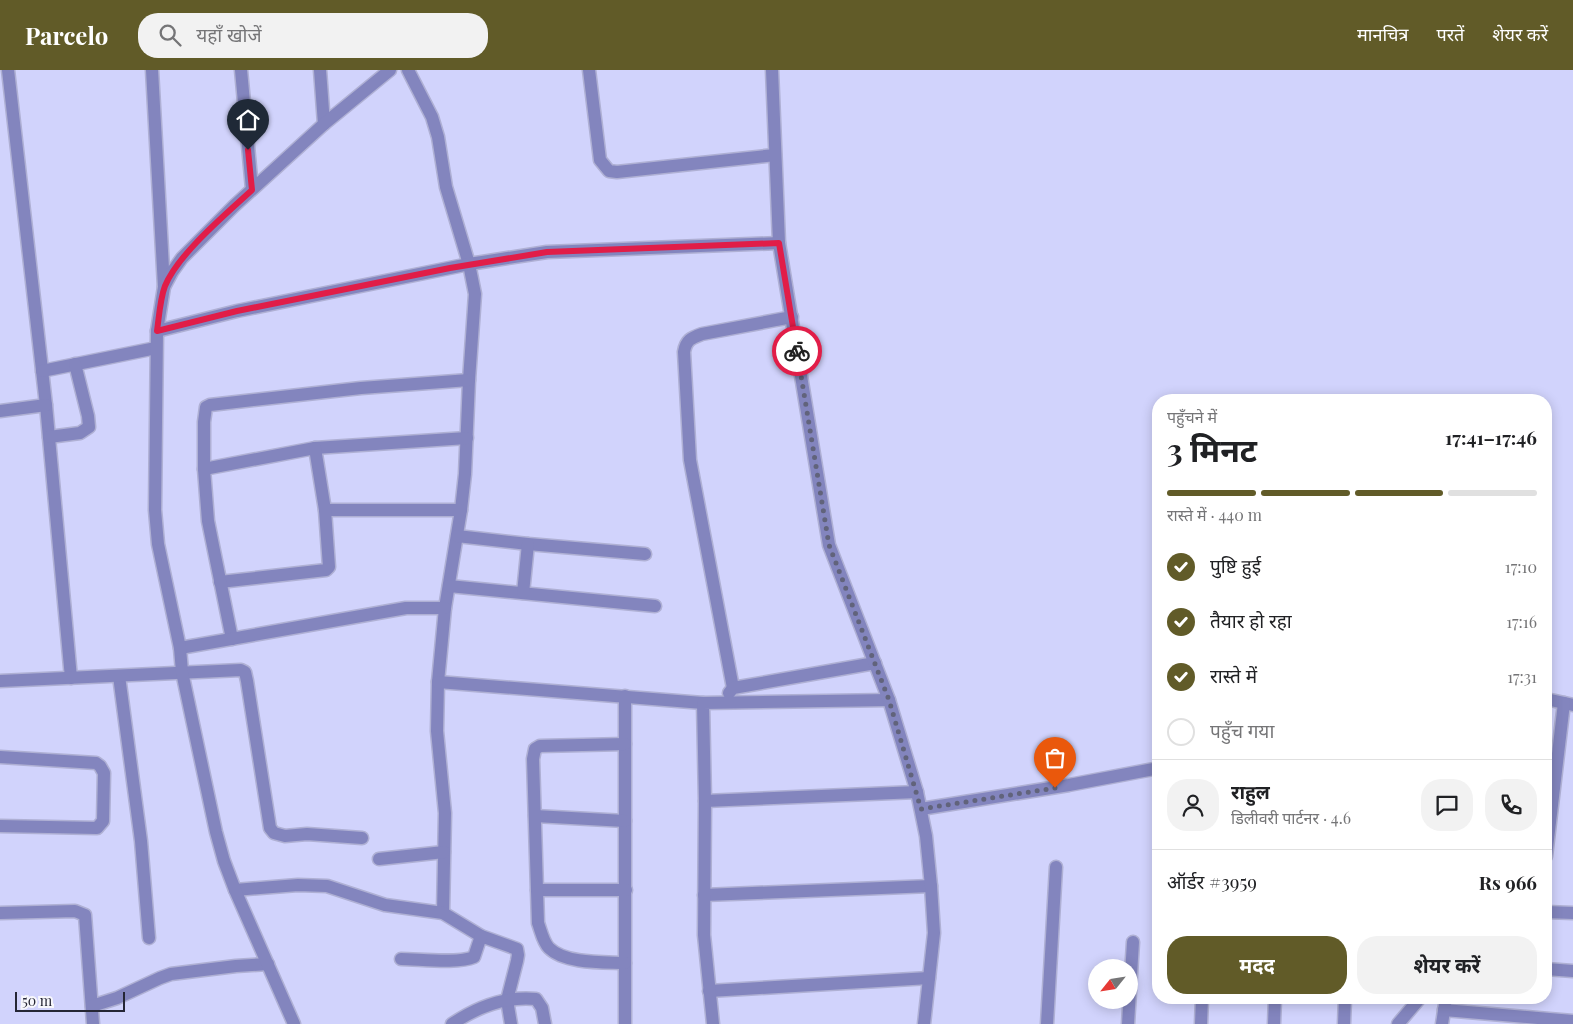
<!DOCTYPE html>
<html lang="hi">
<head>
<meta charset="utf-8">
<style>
	body { margin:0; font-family:"Playfair Display","Noto Sans Devanagari",serif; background:#f2f2f2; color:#202124; height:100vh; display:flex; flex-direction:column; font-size:19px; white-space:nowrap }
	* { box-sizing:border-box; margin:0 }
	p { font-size:16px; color:#757577 }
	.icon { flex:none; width:28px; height:28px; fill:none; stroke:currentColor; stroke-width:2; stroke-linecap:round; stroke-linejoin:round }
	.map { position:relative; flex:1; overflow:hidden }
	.panel { position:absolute; left:1152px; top:324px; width:400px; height:610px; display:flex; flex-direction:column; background:#fff; border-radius:20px; box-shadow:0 2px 12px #0003 }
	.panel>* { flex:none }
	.needle { width:32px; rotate:240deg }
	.fabs { position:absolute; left:1088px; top:889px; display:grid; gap:10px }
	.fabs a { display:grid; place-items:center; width:50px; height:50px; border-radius:50%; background:#fff; box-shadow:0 2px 12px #0003; font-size:25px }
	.scale { position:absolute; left:15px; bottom:12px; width:110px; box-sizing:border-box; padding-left:5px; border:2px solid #252635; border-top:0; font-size:14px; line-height:18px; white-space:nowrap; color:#252635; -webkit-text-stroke:4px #f7f7fc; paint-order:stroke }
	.pin { position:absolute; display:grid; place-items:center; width:42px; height:42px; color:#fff; margin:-51px -21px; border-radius:50% 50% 50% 0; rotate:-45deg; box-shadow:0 0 5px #0007 }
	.pin .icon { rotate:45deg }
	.courier { position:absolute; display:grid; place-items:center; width:50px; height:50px; margin:-25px; border:4px solid #e11d48; border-radius:50%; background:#fff; color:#222; box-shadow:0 1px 6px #0007 }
	.overview em { font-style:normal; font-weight:700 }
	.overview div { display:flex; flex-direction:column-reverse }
	.overview { display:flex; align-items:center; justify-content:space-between; height:85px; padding:0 15px }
	h1 { font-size:32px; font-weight:700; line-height:38px }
	.bar { display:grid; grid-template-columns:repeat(4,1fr); gap:8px 5px; align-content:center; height:60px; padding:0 15px }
	.bar i { height:6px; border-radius:4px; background:#e0e0e0 }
	.bar .active { background:#615b28 }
	.bar p { grid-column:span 4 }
	.line { display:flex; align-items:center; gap:12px; padding:0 15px; border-top:1px solid #e0e0e0 }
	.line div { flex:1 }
	.round { display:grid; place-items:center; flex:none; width:52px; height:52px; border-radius:20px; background:#f2f2f2 }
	ol { padding:0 15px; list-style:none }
	li { display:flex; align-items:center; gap:15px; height:55px }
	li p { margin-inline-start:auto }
	li .icon { padding:5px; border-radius:50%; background:#615b28; color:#fff; stroke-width:4 }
	li:last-child { color:#757577 }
	li i { width:28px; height:28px; border:2px solid #e0e0e0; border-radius:50% }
	.button { display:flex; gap:10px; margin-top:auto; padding:10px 15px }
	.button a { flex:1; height:58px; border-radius:20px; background:#615b28; color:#fff; font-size:20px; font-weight:700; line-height:58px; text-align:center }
	.button a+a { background:#f2f2f2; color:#202124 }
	header { display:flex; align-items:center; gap:30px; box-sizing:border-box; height:70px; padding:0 25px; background:#615b28; color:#fff }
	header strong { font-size:24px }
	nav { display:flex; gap:28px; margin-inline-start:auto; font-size:18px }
	.search { width:350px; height:45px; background:#f2f2f2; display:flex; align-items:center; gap:12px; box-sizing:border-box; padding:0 18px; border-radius:20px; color:#757577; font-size:19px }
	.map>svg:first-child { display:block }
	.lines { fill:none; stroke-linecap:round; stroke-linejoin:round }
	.minor-casing { stroke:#afb0d4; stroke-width:15 }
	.tertiary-casing { stroke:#afb0d4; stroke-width:15 }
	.minor { stroke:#8385be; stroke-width:12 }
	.tertiary { stroke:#8385be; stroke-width:12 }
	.done { stroke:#61637b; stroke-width:5; stroke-dasharray:0 9 }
	.route { stroke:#e11d48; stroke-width:6 }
</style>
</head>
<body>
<header>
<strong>Parcelo</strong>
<div class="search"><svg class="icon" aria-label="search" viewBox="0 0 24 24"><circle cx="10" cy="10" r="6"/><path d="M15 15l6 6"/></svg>यहाँ खोजें</div>
<nav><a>मानचित्र</a><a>परतें</a><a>शेयर करें</a></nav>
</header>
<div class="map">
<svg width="1573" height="954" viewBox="0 0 1573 954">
	<rect width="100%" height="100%" fill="#d1d3fc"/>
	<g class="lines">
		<defs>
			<g id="minor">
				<polyline points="8,0 46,335 71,608"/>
				<polyline points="152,0 164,217"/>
				<polyline points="241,0 252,119"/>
				<polyline points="320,0 324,54"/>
				<polyline points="408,0 432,47 438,67 446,117 469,194 475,224 469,310 465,404 461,440 445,538 438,612 437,661 445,743 443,843"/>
				<polyline points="589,0 600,90 609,101 617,102 775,85"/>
				<polyline points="157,261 237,241 469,194 547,182 779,173"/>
				<polyline points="42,301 156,278"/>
				<polyline points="0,341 46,335"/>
				<polyline points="49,367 80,363 89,357 88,346 75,294"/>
				<polyline points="204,399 315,378 467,368"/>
				<polyline points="325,440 461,440"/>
				<polyline points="457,466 528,474 645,484"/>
				<polyline points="220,512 326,500 329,497 325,440 315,378"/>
				<polyline points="449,516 655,536"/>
				<polyline points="523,523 528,474"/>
				<polyline points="232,569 208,451 204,399 204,352 206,337 210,335 361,318 469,310"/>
				<polyline points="180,578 406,538 445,538"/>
				<polyline points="119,606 141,771 149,868"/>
				<polyline points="0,611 241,600 245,602 247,611 270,758 274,763 285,766 307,764 362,768"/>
				<polyline points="438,612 703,633"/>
				<path d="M733 618 690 390 684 282C686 270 691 268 702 264L792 247"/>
				<polyline points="729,623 733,618 875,593"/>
				<polyline points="625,626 625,954"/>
				<polyline points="1546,629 1573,635"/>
				<polyline points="0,687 96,693 100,696 104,703 103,751 97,758 0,756"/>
				<polyline points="705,731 917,722"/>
				<polyline points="921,739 1069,715 1159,698"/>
				<polyline points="535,746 625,751"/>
				<polyline points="1546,786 1564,633"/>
				<polyline points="379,789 444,782"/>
				<polyline points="235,820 298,815 327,816 385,835 443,843 481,866 517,879 518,885 517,891 507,930 511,954"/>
				<polyline points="537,820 626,820"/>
				<polyline points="704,825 931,816"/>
				<polyline points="1546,842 1573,843"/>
				<polyline points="0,843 75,841 85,845 93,954"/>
				<path d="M401 889C419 889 458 894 474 887L481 866"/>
				<path d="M625 893C604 892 565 894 549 878 543 872 541 861 538 853L533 689 535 679 540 676 625 674"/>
				<polyline points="1546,899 1573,901"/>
				<polyline points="709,921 929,908"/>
				<polyline points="92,936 117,928 160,908 171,904 236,896 268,894"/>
				<polyline points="1444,940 1573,951"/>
				<path d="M452 954C477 937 505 926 536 929L542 938 545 954"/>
				<polyline points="713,954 704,865 705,731 703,633 889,630"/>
				<polyline points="1047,954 1056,797"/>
				<polyline points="1128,954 1133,872"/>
				<polyline points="1201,954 1202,928"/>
				<polyline points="1274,954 1275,928"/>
				<polyline points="1344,954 1345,928"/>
				<polyline points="1398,954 1420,928"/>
				<polyline points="1442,954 1446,928"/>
			</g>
			<g id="tertiary">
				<polyline points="772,0 779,173 829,475 889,630 917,722 926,766 931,816 934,863 924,954"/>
				<polyline points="294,954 235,820 224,791 216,762 182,602 180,578 158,474 155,440 157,261 164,217 172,202 182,188 234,136 324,54 390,0"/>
			</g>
		</defs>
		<use href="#minor" class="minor-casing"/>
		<use href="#tertiary" class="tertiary-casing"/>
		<use href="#minor" class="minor"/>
		<use href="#tertiary" class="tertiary"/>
	</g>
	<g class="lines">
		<polyline class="done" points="797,281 829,475 889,630 921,739 1055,718"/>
		<path class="route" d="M248 80 252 120C226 144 178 184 165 216 160 229 159 247 157 261L237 241 450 198 547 182 779 173 797 281"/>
	</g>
</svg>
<div class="fabs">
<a><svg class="needle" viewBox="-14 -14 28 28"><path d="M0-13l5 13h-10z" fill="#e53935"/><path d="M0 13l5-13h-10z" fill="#757577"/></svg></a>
</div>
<div class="scale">50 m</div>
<div class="pin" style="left:1055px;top:718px;background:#ea580c"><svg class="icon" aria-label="bag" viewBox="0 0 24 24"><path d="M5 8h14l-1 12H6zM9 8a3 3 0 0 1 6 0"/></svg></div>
<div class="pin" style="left:248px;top:80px;background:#1f2937"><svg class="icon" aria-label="home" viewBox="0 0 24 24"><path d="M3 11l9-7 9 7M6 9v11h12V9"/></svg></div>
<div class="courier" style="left:797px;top:281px"><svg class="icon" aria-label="bike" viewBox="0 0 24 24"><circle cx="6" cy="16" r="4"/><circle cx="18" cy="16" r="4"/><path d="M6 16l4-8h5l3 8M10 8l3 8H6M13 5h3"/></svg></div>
<section class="panel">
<div class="overview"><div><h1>3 मिनट</h1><p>पहुँचने में</p></div><em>17:41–17:46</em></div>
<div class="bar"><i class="active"></i><i class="active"></i><i class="active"></i><i></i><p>रास्ते में · 440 m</p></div>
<ol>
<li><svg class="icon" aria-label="check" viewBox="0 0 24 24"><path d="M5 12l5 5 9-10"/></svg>पुष्टि हुई<p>17:10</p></li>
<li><svg class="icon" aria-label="check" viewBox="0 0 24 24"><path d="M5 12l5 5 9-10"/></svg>तैयार हो रहा<p>17:16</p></li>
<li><svg class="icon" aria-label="check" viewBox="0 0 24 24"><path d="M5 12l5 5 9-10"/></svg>रास्ते में<p>17:31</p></li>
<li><i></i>पहुँच गया</li>
</ol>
<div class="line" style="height:90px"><a class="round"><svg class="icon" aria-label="person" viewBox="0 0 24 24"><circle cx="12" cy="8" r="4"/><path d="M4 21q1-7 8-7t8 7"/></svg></a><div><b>राहुल</b><p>डिलीवरी पार्टनर · 4.6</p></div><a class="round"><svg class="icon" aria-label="chat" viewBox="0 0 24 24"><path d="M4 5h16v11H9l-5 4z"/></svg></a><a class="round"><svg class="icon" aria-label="phone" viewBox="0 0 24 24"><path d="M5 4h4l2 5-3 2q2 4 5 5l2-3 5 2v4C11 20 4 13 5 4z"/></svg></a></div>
<div class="line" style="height:65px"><div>ऑर्डर #3959</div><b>Rs 966</b></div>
<div class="button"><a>मदद</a><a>शेयर करें</a></div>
</section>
</div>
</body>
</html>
